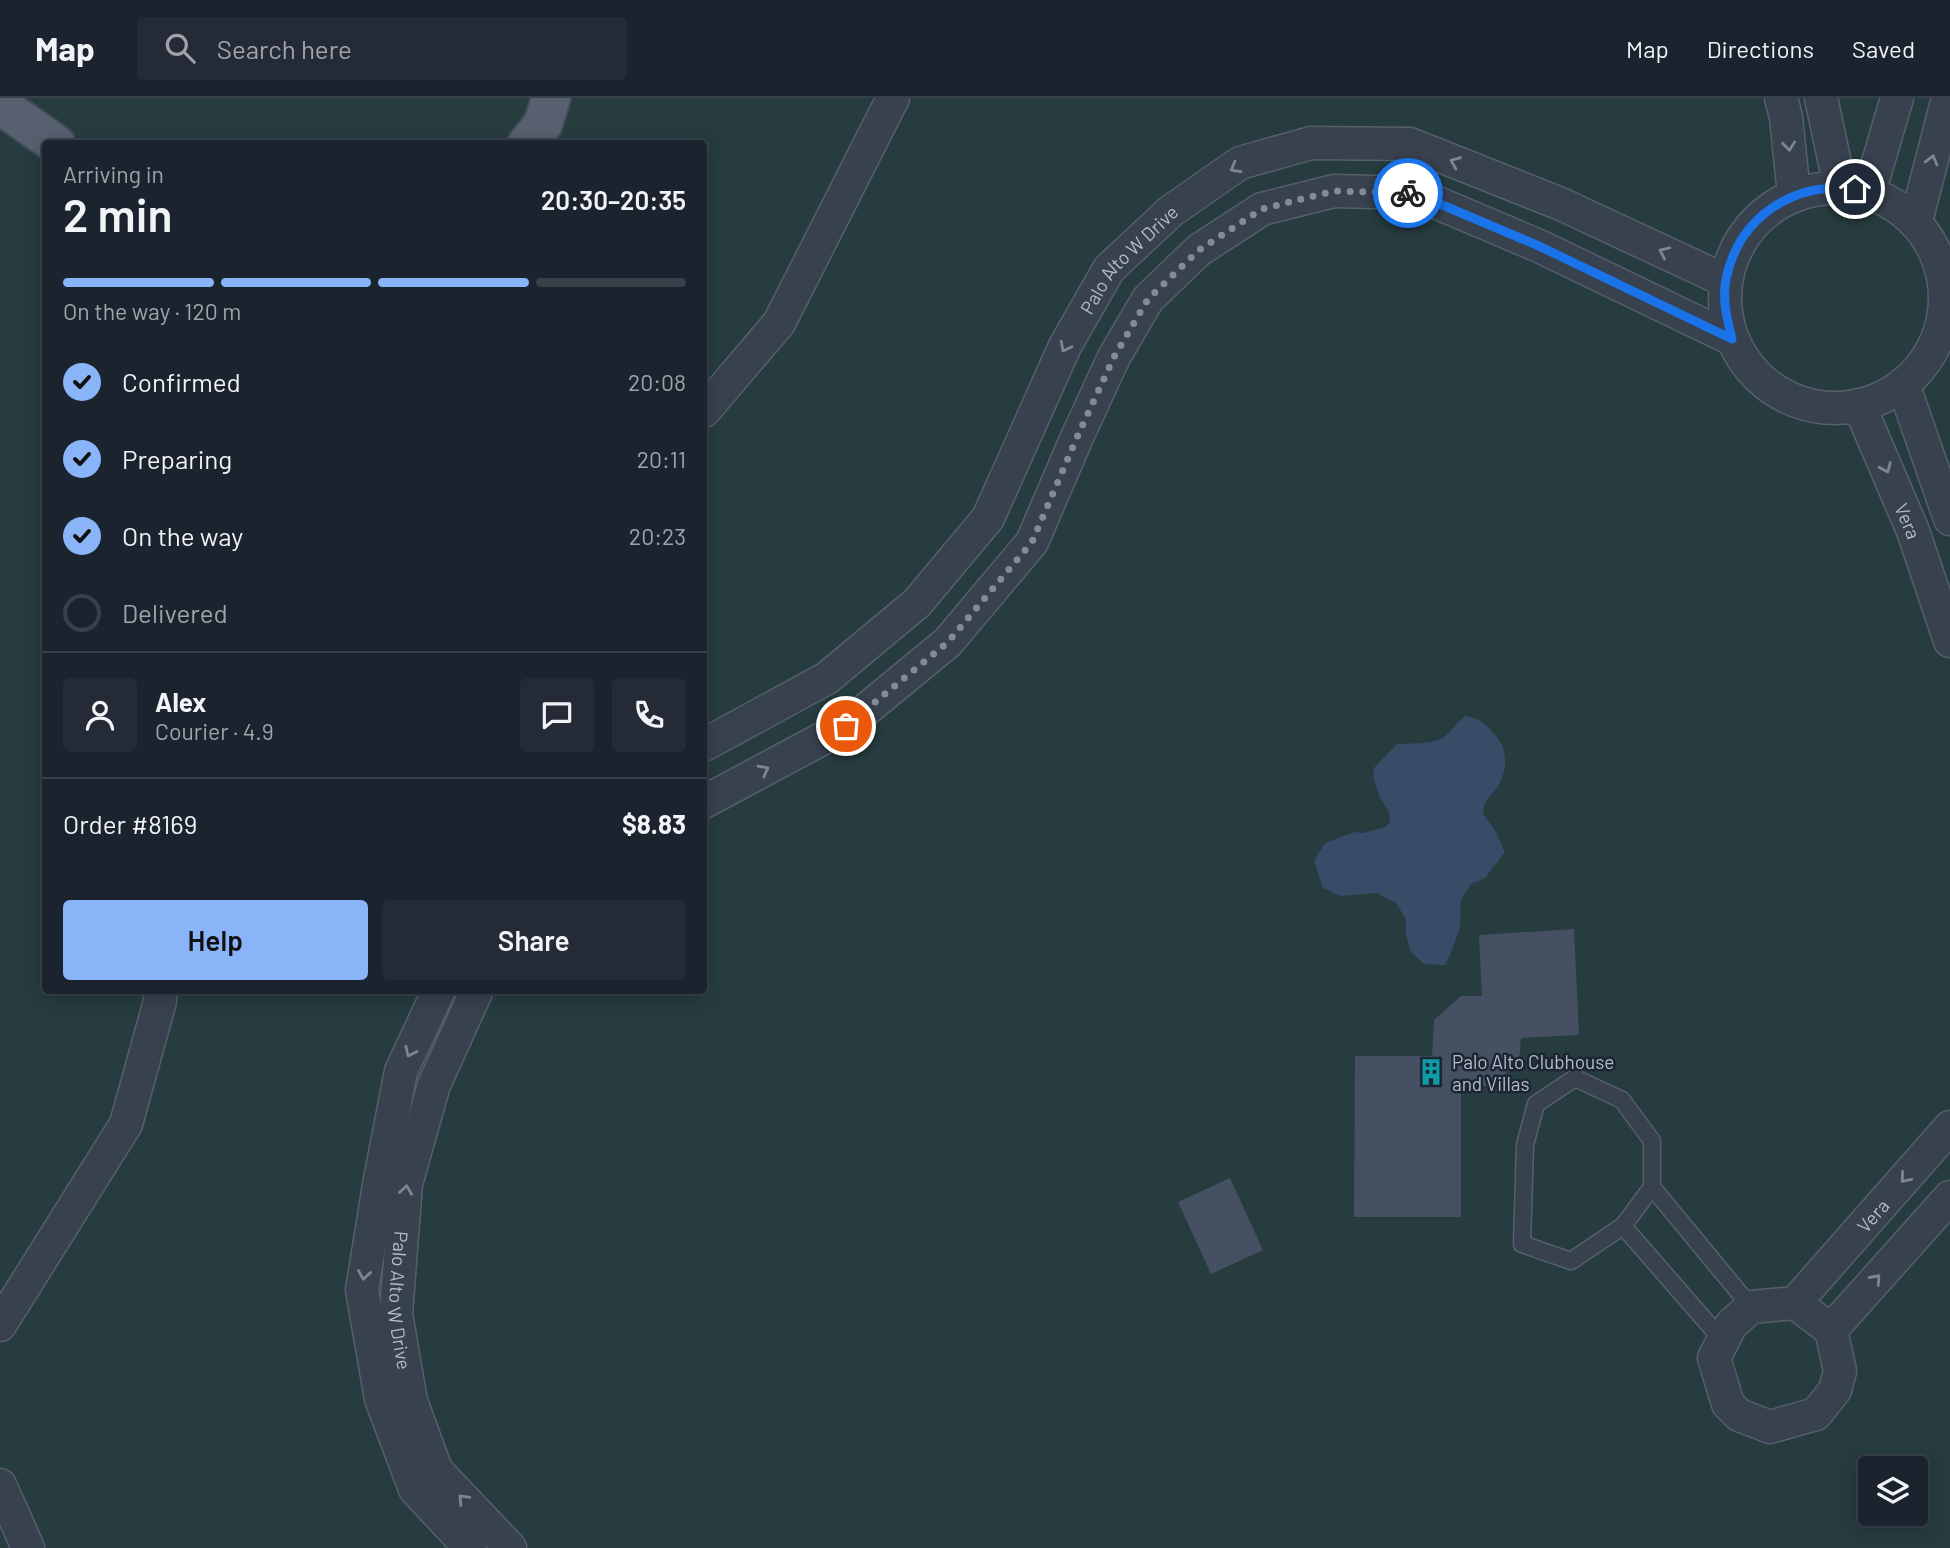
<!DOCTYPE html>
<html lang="en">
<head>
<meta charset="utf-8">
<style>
	body { margin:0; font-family:Barlow,sans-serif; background:#242b36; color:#f1f3f6; height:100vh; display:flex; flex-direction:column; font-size:26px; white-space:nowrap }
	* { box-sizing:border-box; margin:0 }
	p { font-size:23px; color:#a0a4aa }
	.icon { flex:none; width:38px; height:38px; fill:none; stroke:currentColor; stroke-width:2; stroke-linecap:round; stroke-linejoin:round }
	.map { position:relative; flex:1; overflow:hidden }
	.panel { position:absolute; left:42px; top:42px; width:665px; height:854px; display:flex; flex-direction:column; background:#1b232e; border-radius:7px; box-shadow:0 4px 18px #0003,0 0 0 2px #39404a }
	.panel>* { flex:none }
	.tools { position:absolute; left:1858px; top:1358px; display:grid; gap:14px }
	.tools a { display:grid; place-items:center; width:70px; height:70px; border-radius:7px; background:#1b232e; box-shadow:0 4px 18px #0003,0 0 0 2px #39404a; font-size:35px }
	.pin { position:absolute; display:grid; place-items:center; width:60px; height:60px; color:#fff; margin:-30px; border:4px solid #fff; border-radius:50%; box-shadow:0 2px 7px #0007 }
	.courier { position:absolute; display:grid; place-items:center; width:70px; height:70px; margin:-35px; border:5px solid #1a73e8; border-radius:50%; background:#fff; color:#222; box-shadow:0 2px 9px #0007 }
	.summary em { font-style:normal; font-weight:600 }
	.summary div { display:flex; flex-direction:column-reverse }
	.summary { display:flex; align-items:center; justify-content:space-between; height:119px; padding:0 21px }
	h1 { font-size:46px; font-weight:600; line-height:52px }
	.bar { display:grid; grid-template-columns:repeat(4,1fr); gap:10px 7px; align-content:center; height:84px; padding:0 21px }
	.bar i { height:9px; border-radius:5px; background:#39404a }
	.bar .active { background:#8ab4f8 }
	.bar p { grid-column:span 4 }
	.line { display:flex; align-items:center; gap:18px; padding:0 21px; border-top:2px solid #39404a }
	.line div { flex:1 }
	.round { display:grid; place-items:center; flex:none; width:74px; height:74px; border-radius:7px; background:#242b36 }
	ol { padding:0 21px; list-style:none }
	li { display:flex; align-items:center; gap:21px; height:77px }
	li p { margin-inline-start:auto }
	li .icon { padding:7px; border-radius:50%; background:#8ab4f8; color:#111; stroke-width:4 }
	li:last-child { color:#a0a4aa }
	li i { width:38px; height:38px; border:4px solid #39404a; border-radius:50% }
	.cta { display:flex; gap:14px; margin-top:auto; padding:14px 21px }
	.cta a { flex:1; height:80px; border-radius:7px; background:#8ab4f8; color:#111; font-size:28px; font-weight:600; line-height:80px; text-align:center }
	.cta a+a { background:#242b36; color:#f1f3f6 }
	header { display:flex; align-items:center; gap:42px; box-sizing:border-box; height:98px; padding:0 35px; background:#1b232e; border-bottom:2px solid #39404a }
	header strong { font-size:33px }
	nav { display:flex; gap:38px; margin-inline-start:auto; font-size:24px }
	.search { width:490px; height:63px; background:#242b36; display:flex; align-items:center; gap:18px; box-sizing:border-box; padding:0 24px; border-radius:7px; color:#a0a4aa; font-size:26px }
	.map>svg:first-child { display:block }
	.green { fill:#263c3f; fill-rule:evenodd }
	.water { fill:#394c67 }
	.building { fill:#455162 }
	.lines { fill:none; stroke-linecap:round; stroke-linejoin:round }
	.service-casing { stroke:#565f6c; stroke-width:19 }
	.minor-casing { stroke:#565f6c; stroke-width:35 }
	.primary-casing { stroke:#414a57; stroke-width:42 }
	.service { stroke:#38414e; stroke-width:16 }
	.minor { stroke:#38414e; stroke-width:32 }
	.primary { stroke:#56606e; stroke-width:38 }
	.oneway { stroke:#7c8592 }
	.done { stroke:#828b98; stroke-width:7; stroke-dasharray:0 12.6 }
	.route { stroke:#1a73e8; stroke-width:9 }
	.labels { text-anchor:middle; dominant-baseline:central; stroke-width:5; stroke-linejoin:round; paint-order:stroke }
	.street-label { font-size:19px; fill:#b4bcc9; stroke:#1d2633 }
	.poi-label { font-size:19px; fill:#b4bcc9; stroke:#1d2633; text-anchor:start }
</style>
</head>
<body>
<header>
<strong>Map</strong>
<div class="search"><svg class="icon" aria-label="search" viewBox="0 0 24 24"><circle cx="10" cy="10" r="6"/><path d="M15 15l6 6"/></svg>Search here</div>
<nav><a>Map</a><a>Directions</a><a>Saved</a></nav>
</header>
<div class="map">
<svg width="1950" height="1450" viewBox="0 0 1950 1450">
	<rect width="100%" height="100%" fill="#242f3e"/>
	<path class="green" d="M0 0H1950V1450H0ZM46 46H704V892H46ZM1871 1370H1916V1416H1871Z"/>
	<path class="water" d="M1465 618C1483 622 1484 624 1496 638 1508 653 1508 671 1498 688 1489 702 1485 698 1483 716L1495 732 1505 754 1485 780 1471 786 1461 802 1460 829 1451 855 1445 867 1424 866 1410 853 1406 836V821L1396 805 1377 795 1340 798 1323 790 1314 763 1325 745 1354 734 1363 735 1385 729 1390 724 1389 713 1380 700 1373 679 1374 670 1397 646C1411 645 1433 647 1444 639 1451 634 1457 624 1465 618Z"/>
	<g class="building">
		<polygon points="1574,831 1579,937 1521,940 1519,963 1492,988 1461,986 1461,1119 1354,1119 1355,958 1432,958 1434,922 1461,898 1482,898 1479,837"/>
		<polygon points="1230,1080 1263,1152 1211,1176 1178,1104"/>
	</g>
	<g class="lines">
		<defs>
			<g id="service">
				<polygon points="1575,980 1622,1002 1652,1043 1652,1089 1623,1128 1571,1163 1522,1146 1525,1047 1536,1006"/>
				<polyline points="1652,1089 1751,1209"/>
				<polyline points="1623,1128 1723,1243"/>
			</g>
			<g id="minor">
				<polyline points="1781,0 1786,19 1794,97"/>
				<polyline points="1821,0 1840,89"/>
				<circle cx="1835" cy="200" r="110"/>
				<polyline points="1869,95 1897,0"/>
				<polyline points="1916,123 1948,0"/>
				<polyline points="1903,286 1950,421"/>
				<path id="s1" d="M1859 307 1913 433 1950 543"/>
				<polyline points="704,313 779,225 893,0"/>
				<path id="s2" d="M704 647 827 580 917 505 988 420 1065 248 1109 171 1171 113 1240 65 1311 45 1410 46 1561 106 1726 183"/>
				<polyline points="704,704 846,628 948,544 1032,444 1078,337 1114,259 1148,201 1199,152 1262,111 1334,93 1414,95 1539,148 1732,241"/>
				<polyline points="439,892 401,973 380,1081 362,1192 381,1301 415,1391 470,1450"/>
				<path id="s3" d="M477 892 434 987 406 1086 396 1216 411 1303 436 1372 510 1450"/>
				<polygon points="1795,1205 1831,1232 1840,1273 1835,1292 1816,1316 1770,1329 1739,1317 1728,1306 1714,1260 1731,1227 1751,1209"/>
				<path id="s4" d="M1795 1205 1950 1029"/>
				<polyline points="0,1227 126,1026 160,903 161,892"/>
				<polyline points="1831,1232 1950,1099"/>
				<polyline points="0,1387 28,1450"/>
			</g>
			<g id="primary">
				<polyline points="0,7 56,46"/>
				<polyline points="527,46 543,26 551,0"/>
			</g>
		</defs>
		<use href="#service" class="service-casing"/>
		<use href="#minor" class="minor-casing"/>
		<use href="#primary" class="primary-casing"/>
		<use href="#service" class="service"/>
		<use href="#minor" class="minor"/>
		<use href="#primary" class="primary"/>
	</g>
	<defs><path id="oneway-chevron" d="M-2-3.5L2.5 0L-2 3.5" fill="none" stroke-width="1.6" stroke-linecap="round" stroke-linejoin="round" transform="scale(1.75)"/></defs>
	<g class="oneway">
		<use href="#oneway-chevron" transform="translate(1789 48) rotate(84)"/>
		<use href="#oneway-chevron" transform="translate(1932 62) rotate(-75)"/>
		<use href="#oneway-chevron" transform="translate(1455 64) rotate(-158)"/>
		<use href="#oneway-chevron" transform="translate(1235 70) rotate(150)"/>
		<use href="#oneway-chevron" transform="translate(1664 154) rotate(-155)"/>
		<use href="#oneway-chevron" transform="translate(1065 249) rotate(117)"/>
		<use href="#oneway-chevron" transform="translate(1886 370) rotate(67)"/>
		<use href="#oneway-chevron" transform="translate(764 672) rotate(-28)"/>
		<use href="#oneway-chevron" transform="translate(410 954) rotate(115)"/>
		<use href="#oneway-chevron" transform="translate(1905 1080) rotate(131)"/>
		<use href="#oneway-chevron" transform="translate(406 1092) rotate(-82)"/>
		<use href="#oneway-chevron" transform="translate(364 1177) rotate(99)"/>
		<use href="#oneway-chevron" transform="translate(1876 1181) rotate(-48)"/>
		<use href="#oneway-chevron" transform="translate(463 1401) rotate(-133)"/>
	</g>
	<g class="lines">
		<polyline class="done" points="846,628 948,544 1032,444 1078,337 1114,259 1148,201 1199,152 1262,111 1334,93 1408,95"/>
		<path class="route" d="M1408 95H1414L1539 148 1732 241C1727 221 1722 201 1726 181 1739 119 1792 84 1855 91"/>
	</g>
	<defs>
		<symbol id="building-bare" viewBox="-9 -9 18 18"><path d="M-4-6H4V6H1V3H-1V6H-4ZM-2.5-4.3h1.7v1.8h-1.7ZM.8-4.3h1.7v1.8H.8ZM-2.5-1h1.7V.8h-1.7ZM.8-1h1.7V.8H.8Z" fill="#0f9aa8" stroke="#1d2633" stroke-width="2.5" paint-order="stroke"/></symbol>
	</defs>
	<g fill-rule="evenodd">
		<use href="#building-bare" x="1412" y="955" width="38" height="38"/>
	</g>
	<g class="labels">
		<g class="street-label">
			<text stroke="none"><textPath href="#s2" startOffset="665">Palo Alto W Drive</textPath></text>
			<text stroke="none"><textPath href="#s1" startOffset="126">Vera</textPath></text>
			<text stroke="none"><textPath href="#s4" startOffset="117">Vera</textPath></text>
			<text stroke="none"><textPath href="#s3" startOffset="324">Palo Alto W Drive</textPath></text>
		</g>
		<g class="poi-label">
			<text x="1452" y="963">Palo Alto Clubhouse<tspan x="1452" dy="22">and Villas</tspan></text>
		</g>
	</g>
</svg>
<div class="tools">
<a><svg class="icon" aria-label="layers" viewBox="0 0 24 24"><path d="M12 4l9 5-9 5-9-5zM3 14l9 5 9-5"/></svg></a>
</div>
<div class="pin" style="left:846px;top:628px;background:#ea580c"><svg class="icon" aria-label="bag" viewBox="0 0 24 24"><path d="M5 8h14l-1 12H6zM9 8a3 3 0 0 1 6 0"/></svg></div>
<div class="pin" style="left:1855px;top:91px;background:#1f2937"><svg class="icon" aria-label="home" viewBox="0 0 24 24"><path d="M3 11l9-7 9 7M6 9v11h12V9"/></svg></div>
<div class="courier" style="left:1408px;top:95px"><svg class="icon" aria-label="bike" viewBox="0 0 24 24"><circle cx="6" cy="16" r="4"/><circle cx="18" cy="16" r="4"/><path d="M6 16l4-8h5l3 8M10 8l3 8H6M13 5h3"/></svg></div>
<section class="panel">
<div class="summary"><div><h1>2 min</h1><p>Arriving in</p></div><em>20:30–20:35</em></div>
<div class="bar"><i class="active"></i><i class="active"></i><i class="active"></i><i></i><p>On the way · 120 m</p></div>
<ol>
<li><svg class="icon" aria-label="check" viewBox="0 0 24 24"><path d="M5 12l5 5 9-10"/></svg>Confirmed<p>20:08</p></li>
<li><svg class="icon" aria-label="check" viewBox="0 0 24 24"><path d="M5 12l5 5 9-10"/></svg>Preparing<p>20:11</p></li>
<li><svg class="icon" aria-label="check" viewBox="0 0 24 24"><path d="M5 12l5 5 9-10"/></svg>On the way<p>20:23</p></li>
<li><i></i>Delivered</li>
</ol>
<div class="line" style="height:126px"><a class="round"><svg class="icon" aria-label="person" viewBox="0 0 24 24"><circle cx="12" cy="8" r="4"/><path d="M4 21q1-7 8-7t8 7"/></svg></a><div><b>Alex</b><p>Courier · 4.9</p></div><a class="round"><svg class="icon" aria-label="chat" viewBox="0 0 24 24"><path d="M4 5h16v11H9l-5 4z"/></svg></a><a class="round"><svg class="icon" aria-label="phone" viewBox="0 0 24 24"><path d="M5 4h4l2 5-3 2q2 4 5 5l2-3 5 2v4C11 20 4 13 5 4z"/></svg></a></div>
<div class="line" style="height:91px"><div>Order #8169</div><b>$8.83</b></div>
<div class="cta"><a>Help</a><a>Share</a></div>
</section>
</div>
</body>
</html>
